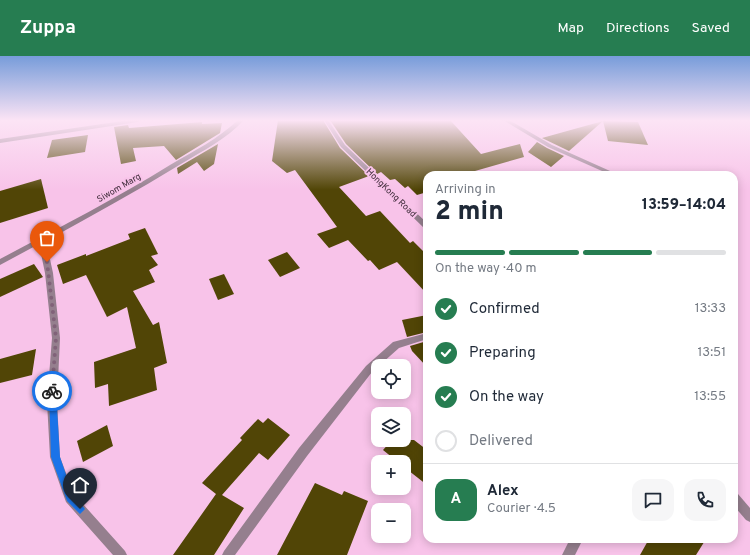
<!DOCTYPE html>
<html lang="en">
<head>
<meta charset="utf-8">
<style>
	body { margin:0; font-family:Overpass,sans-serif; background:#f6f6f7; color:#1f2937; height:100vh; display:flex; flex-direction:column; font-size:15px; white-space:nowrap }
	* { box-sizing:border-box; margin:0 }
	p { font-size:13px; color:#747a83 }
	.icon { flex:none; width:22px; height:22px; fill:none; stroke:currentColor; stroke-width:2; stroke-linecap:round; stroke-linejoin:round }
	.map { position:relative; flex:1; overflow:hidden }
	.side { position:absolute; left:423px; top:115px; width:315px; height:372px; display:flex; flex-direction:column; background:#fff; border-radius:12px; box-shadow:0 2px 10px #0003 }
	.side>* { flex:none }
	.fabs { position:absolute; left:371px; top:303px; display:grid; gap:8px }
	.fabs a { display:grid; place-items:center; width:40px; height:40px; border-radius:8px; background:#fff; box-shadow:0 2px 10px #0003; font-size:20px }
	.pin { position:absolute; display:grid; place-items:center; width:34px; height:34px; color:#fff; margin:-41px -17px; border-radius:50% 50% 50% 0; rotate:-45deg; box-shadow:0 0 4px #0007 }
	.pin .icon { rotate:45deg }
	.courier { position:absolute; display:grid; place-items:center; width:40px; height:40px; margin:-20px; border:3px solid #1a73e8; border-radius:50%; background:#fff; color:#222; box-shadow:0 1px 5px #0007 }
	.headline em { font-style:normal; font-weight:800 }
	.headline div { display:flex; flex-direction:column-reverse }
	.headline { display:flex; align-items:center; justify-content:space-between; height:68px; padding:0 12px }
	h1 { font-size:26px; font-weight:800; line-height:30px }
	.bar { display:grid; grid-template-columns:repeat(4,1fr); gap:6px 4px; align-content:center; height:48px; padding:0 12px }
	.bar i { height:5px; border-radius:3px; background:#e0e1e3 }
	.bar .active { background:#267d51 }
	.bar p { grid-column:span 4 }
	.line { display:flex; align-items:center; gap:10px; padding:0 12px; border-top:1px solid #e0e1e3 }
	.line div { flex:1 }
	.round { display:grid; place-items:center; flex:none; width:42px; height:42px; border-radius:12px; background:#f6f6f7 }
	ol { padding:0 12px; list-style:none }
	li { display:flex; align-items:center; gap:12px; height:44px }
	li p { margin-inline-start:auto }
	li .icon { padding:4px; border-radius:50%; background:#267d51; color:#fff; stroke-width:4 }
	li:last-child { color:#747a83 }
	li i { width:22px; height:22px; border:2px solid #e0e1e3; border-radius:50% }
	header { display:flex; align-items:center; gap:24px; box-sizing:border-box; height:56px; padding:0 20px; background:#267d51; color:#fff }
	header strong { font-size:19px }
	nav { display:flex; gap:22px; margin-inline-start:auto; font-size:14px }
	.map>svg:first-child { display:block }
	.building { fill:#514506 }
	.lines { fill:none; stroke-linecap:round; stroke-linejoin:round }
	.street { fill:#957f8e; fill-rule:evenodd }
	.route { fill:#1a73e8 }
	.done { stroke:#816279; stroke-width:4; stroke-dasharray:0 7.2 }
	.labels { text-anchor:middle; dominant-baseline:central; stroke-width:4; stroke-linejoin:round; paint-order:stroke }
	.far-street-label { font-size:9px; fill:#412d3c; stroke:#f8c3e9 }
</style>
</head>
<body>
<header>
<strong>Zuppa</strong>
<nav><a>Map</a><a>Directions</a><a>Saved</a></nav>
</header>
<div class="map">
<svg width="750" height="499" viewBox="0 0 750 499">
	<rect width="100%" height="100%" fill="#f8c3e9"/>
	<g class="building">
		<polygon points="278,64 323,64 340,92 369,120 339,131 366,160 380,155 410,187 413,185 427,199 427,238 397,206 379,214 370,204 368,205 348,184 329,192 317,178 337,171 295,114 287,117 272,105"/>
		<polygon points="330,64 450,64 481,98 520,88 524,101 468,117 465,115 450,119 427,119 427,136 417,139 408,130 405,132 395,123 390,124 381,116 377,118 346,88"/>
		<polygon points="603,65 638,66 648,89 608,85"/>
		<polygon points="603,65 569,95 542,82"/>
		<polygon points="202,66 202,68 222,67 220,77 176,104 164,90 133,92 136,105 121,108 114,71 128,69 129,72"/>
		<polygon points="88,79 85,96 47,102 52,84"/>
		<polygon points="537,86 547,92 564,100 551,111 528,96"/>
		<polygon points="218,88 214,108 204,115 197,106 178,118 177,112"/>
		<polygon points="41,123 48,152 0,167 0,135"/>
		<polygon points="145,172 158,198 151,200 158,209 149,214 155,226 133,235 153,269 159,266 167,307 154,312 157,334 109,350 108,328 95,332 94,306 136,292 127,251 107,261 86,219 63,228 57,209 86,198 86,200 130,183 128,178"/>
		<polygon points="287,196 300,212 280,221 268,204"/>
		<polygon points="34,208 43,221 0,241 0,223"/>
		<polygon points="224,218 234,238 218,244 209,223"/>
		<polygon points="427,259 427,276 407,281 402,264"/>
		<polygon points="427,285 427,311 412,295 410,290"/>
		<polygon points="36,293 32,319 0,327 0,303"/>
		<polygon points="268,362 290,379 268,404 259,397 222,439 244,452 214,499 173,499 216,438 202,427 242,384 240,382 258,363 263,367"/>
		<polygon points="107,369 113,390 83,406 77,385"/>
		<polygon points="392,384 414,384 427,394 427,429 404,411 404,406 398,406 383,394"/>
		<polygon points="315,427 342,439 344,435 368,445 347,499 277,499"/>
		<polygon points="649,483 706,483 696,499 640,499"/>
	</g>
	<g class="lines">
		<g class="street">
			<polygon points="129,64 141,64 138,66 0,87 0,83"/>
			<path d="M238 64H244C227 83 202 95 181 108 137 135 91 160 46 185L53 217 60 282 57 346 60 401 74 438 125 495 127 499H113L66 446 50 401 47 346 52 282 45 217 39 188 0 209V203C57 173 115 143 170 109 194 95 218 83 238 64Z"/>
			<polygon points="324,64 328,64 345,89 427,167 427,173 425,173 341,91"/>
			<polygon points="503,64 509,64 552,89 619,119 611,119 548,91"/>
			<polygon points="427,277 427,283 399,292 372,316 307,400 235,499 222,499 224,495 299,392 366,310 393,286"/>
			<polygon points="734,436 738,438 750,452 750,466 746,464 734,450"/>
			<polygon points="570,483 583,483 575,499 562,499"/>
		</g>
	</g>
	<linearGradient id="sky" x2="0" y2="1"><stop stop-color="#779cda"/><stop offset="0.48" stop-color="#fce4f5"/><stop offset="1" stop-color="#fce4f5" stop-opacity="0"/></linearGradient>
	<rect width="750" height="134" fill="url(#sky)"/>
	<polygon class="route" points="52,331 56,335 60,401 73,439 85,453 80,458 67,445 51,401 49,335"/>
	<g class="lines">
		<polyline class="done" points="47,206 56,282 52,335"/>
	</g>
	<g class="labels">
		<g class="far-street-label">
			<text transform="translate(119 132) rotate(-30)">Siwom Marg</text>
			<text transform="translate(391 137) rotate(44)">HongKong Road</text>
		</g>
	</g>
</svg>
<div class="fabs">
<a><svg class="icon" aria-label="locate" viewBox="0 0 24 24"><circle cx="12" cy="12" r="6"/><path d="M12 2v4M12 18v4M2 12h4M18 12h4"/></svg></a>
<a><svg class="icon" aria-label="layers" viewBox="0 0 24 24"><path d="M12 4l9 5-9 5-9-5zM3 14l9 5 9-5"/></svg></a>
<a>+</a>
<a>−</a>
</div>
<div class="pin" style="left:47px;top:206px;background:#ea580c"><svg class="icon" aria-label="bag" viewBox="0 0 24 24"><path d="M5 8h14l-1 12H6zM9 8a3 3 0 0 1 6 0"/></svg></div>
<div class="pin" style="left:80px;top:453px;background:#1f2937"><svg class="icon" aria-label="home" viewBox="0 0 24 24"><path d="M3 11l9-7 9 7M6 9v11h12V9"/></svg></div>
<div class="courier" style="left:52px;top:335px"><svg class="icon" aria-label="bike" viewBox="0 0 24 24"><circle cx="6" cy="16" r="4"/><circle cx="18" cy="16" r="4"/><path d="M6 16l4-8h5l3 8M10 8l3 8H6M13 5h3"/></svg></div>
<section class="side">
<div class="headline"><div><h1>2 min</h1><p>Arriving in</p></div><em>13:59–14:04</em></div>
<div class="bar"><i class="active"></i><i class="active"></i><i class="active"></i><i></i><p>On the way · 40 m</p></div>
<ol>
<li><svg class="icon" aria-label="check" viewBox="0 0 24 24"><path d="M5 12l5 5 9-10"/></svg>Confirmed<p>13:33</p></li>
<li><svg class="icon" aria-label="check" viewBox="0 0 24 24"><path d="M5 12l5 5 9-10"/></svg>Preparing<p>13:51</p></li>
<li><svg class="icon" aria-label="check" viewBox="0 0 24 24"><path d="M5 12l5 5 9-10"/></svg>On the way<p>13:55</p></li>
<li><i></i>Delivered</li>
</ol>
<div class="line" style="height:72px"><b class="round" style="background:#267d51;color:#fff">A</b><div><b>Alex</b><p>Courier · 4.5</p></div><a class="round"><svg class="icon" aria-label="chat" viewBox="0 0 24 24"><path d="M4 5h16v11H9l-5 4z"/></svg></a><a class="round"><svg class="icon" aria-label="phone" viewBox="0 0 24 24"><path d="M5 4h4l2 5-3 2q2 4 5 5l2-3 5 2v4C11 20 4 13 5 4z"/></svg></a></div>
</section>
</div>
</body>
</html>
